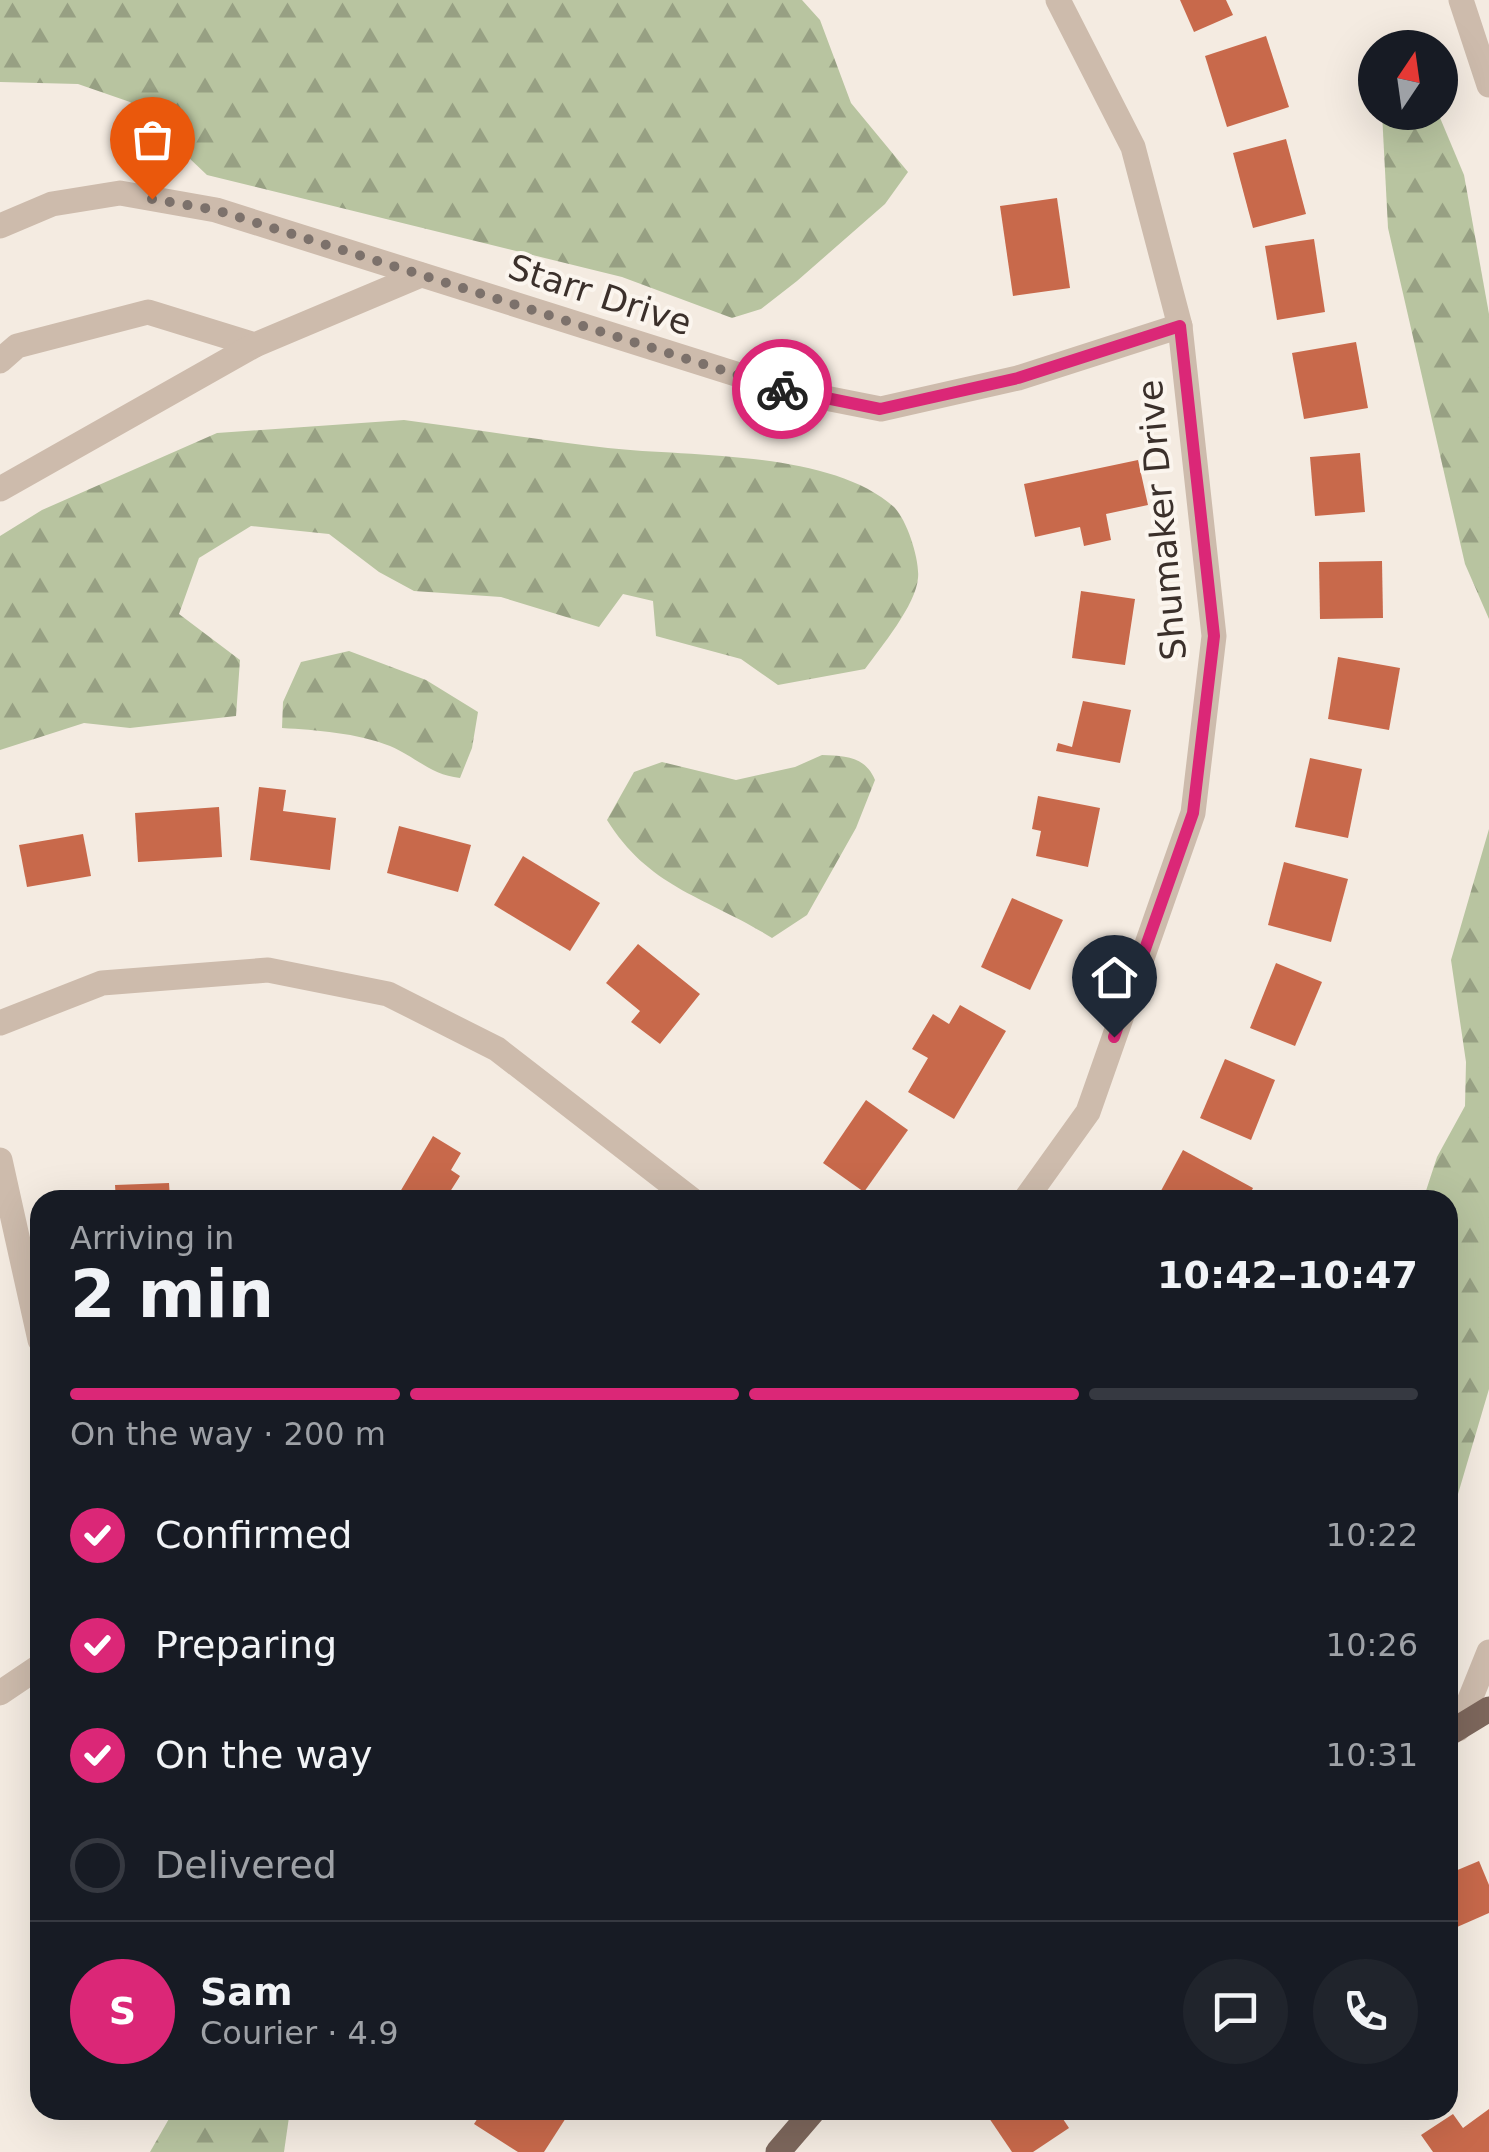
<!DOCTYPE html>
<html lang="en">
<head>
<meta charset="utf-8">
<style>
	body { margin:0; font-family:"DejaVu Sans",sans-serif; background:#20242c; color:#f1f3f6; height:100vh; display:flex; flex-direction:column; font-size:38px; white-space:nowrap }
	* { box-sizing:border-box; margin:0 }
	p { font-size:32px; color:#9ea1a6 }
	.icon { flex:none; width:55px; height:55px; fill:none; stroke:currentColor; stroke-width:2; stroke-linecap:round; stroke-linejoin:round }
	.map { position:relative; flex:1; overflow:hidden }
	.details { position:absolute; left:30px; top:1190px; width:1428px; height:930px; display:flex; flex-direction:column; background:#171b24; border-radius:30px; box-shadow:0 10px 40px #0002 }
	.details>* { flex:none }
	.needle { width:65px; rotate:13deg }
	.fabs { position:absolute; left:1358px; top:30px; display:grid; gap:20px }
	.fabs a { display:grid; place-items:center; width:100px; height:100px; border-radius:50%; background:#171b24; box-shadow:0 10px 40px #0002; font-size:50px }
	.pin { position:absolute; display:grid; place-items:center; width:85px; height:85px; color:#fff; margin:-102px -42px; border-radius:50% 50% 50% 0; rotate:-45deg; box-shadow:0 0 10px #0007 }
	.pin .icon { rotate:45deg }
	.courier { position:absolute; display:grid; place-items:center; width:100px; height:100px; margin:-50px; border:8px solid #db2777; border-radius:50%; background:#fff; color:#222; box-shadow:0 2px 12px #0007 }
	.overview em { font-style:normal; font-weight:800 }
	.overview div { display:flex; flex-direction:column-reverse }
	.overview { display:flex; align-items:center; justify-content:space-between; height:170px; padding:0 40px }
	h1 { font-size:65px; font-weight:800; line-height:75px }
	.bar { display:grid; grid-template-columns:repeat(4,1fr); gap:15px 10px; align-content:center; height:120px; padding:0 40px }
	.bar i { height:12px; border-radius:8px; background:#363941 }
	.bar .active { background:#db2777 }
	.bar p { grid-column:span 4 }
	.line { display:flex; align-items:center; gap:25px; padding:0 40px; border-top:2px solid #363941 }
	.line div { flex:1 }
	.round { display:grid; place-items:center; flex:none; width:105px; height:105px; border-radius:52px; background:#20242c }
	ol { padding:0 40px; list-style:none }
	li { display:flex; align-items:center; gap:30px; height:110px }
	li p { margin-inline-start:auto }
	li .icon { padding:10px; border-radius:50%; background:#db2777; color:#fff; stroke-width:4 }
	li:last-child { color:#9ea1a6 }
	li i { width:55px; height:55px; border:5px solid #363941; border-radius:50% }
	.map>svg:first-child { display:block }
	.forest { fill:url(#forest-firs) }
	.building { fill:#c8694b }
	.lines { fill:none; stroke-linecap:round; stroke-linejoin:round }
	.minor { stroke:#cdbbac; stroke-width:25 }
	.major { stroke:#7d675c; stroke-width:25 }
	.done { stroke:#7c716b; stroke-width:10; stroke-dasharray:0 18 }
	.route { stroke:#db2777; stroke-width:12 }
	.labels { text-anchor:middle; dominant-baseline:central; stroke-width:8; stroke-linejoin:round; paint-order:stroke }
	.street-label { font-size:35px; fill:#3b302b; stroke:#fbf5ee }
</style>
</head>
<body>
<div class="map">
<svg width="1489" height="2152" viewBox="0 0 1489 2152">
	<defs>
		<pattern id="forest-firs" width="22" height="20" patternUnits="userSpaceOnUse" patternTransform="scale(2.5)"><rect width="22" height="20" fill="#b8c4a0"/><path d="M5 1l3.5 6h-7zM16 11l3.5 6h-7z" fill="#97a083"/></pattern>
	</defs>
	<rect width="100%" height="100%" fill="#f4ebe1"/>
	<g class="forest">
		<polygon points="0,0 802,0 820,20 851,103 908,172 885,204 797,281 761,309 732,318 622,277 207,175 130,102 78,84 0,82"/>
		<polygon points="1382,113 1438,113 1464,175 1489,314 1489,619 1465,564 1388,228"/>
		<path d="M404 420C472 429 540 440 608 448 689 457 830 450 894 507 907 520 920 560 918 578 916 605 881 647 865 669L778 685 741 659 656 636 653 601 623 594 599 627 501 597 414 591 379 572 329 534 251 526 199 558 179 614 240 660 236 716 130 728 84 723 0 750V536L42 510 217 433Z"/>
		<path d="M349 651 426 680 478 712 472 748 460 778C431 775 416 757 390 746 357 733 316 730 282 728L283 702 301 662Z"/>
		<path d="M822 755C845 756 865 756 875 780L856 828 807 915 772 938C707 897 650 889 607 820L634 772 662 762 736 780 795 767Z"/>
		<polygon points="1489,829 1489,1389 1448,1528 1448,1200 1423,1200 1437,1157 1465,1106 1466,1062 1451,960"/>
		<polygon points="174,2110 290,2110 284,2152 150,2152"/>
	</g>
	<g class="building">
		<polygon points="1180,0 1226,0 1233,15 1194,32"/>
		<polygon points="1266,36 1289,107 1227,127 1205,56"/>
		<polygon points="1286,139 1306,214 1253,228 1233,153"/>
		<polygon points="1057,198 1070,288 1013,296 1000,206"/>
		<polygon points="1314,239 1325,312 1277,320 1265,246"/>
		<polygon points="1356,342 1368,408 1304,419 1292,353"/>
		<polygon points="1360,453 1365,512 1315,516 1310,457"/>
		<polygon points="1138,460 1148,505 1106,514 1111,540 1084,546 1080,527 1035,537 1024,484"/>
		<polygon points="1382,561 1383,618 1320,619 1319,562"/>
		<polygon points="1081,591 1135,599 1125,665 1072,658"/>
		<polygon points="1338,657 1400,668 1389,730 1328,719"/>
		<polygon points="1083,701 1131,710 1120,763 1056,751 1058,743 1072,747"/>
		<polygon points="1310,758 1362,769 1348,838 1295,827"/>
		<polygon points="259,787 286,790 283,811 336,818 330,870 250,860"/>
		<polygon points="1038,796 1100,808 1088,867 1036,856 1041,831 1032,829"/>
		<polygon points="219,807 222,857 138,862 135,813"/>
		<polygon points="399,826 471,845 458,892 387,873"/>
		<polygon points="83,834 91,876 27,887 19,845"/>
		<polygon points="523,856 600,903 570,951 494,905"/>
		<polygon points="1284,862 1348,879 1331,942 1268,925"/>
		<polygon points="1012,898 1063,920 1030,990 981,967"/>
		<polygon points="638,944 700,994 660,1044 631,1022 640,1011 606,983"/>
		<polygon points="1276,963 1322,982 1295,1046 1250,1028"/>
		<polygon points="960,1005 1006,1031 954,1119 908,1092 928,1058 912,1049 933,1014 949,1024"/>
		<polygon points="1225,1059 1275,1080 1251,1140 1200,1118"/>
		<polygon points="866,1100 908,1130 864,1192 823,1163"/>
		<polygon points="433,1136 461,1153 451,1170 460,1176 448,1195 457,1200 402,1200 397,1197"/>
		<polygon points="1183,1150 1253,1188 1247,1200 1156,1200"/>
		<polygon points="169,1183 170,1200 116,1200 115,1185"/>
		<polygon points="1479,1861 1489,1885 1489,1913 1448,1931 1448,1874"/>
		<polygon points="1489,2109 1489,2152 1433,2152 1421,2135 1453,2114 1463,2128"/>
		<polygon points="483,2110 571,2110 544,2152 518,2152 474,2124"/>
		<polygon points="1001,2110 1057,2110 1069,2128 1033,2152 1012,2152 989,2118"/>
	</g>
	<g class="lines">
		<g class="minor">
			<polyline points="1461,0 1489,85"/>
			<polyline points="0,226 52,204 120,193 216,210 790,391 881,409 1018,378 1180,326"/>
			<polyline points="0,361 17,346 148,312 255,345"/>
			<polyline points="0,489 255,345 421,275"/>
			<polyline points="0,1023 102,983 268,970 388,994 497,1049 692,1200"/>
			<polyline points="0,1160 40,1340"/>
			<polyline points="1025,1200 1088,1112 1193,813 1214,636 1180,326 1133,147 1058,0"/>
			<polyline points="0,1693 40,1666"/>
			<polyline points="1458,1729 1489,1652"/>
		</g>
		<g class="major">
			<polyline points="1448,1734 1489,1709"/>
			<polyline points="778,2152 814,2110"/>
		</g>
	</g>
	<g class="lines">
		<polyline class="done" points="152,199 216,210 782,389"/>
		<polyline class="route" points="782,389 880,409 1018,378 1180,326 1214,636 1193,813 1114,1037"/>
	</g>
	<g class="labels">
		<g class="street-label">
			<text transform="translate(600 295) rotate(18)">Starr Drive</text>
			<text transform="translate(1162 520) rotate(-95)">Shumaker Drive</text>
		</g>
	</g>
</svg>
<div class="fabs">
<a><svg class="needle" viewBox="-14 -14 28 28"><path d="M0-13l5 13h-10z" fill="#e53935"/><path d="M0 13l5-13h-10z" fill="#9ea1a6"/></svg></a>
</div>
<div class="pin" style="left:152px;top:199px;background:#ea580c"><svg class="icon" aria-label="bag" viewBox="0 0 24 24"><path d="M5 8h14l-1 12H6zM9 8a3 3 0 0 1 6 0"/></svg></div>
<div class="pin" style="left:1114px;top:1037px;background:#1f2937"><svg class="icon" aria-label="home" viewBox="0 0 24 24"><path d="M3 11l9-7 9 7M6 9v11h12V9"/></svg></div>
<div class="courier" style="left:782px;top:389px"><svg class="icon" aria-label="bike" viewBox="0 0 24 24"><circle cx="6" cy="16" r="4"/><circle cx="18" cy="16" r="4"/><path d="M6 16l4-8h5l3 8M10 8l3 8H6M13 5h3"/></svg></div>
<section class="details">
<div class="overview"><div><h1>2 min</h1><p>Arriving in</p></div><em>10:42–10:47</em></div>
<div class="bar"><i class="active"></i><i class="active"></i><i class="active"></i><i></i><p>On the way · 200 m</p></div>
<ol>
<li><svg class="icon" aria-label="check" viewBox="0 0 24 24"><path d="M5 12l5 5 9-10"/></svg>Confirmed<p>10:22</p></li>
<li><svg class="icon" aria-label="check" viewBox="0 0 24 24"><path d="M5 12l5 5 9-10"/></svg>Preparing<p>10:26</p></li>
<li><svg class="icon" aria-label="check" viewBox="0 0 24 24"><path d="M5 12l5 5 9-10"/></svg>On the way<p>10:31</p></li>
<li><i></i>Delivered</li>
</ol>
<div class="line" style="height:180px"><b class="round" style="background:#db2777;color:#fff">S</b><div><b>Sam</b><p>Courier · 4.9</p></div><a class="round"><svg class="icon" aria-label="chat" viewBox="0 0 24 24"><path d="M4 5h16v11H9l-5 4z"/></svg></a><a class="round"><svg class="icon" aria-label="phone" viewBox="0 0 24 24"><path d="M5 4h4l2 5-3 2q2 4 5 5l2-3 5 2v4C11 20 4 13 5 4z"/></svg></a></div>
</section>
</div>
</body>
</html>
